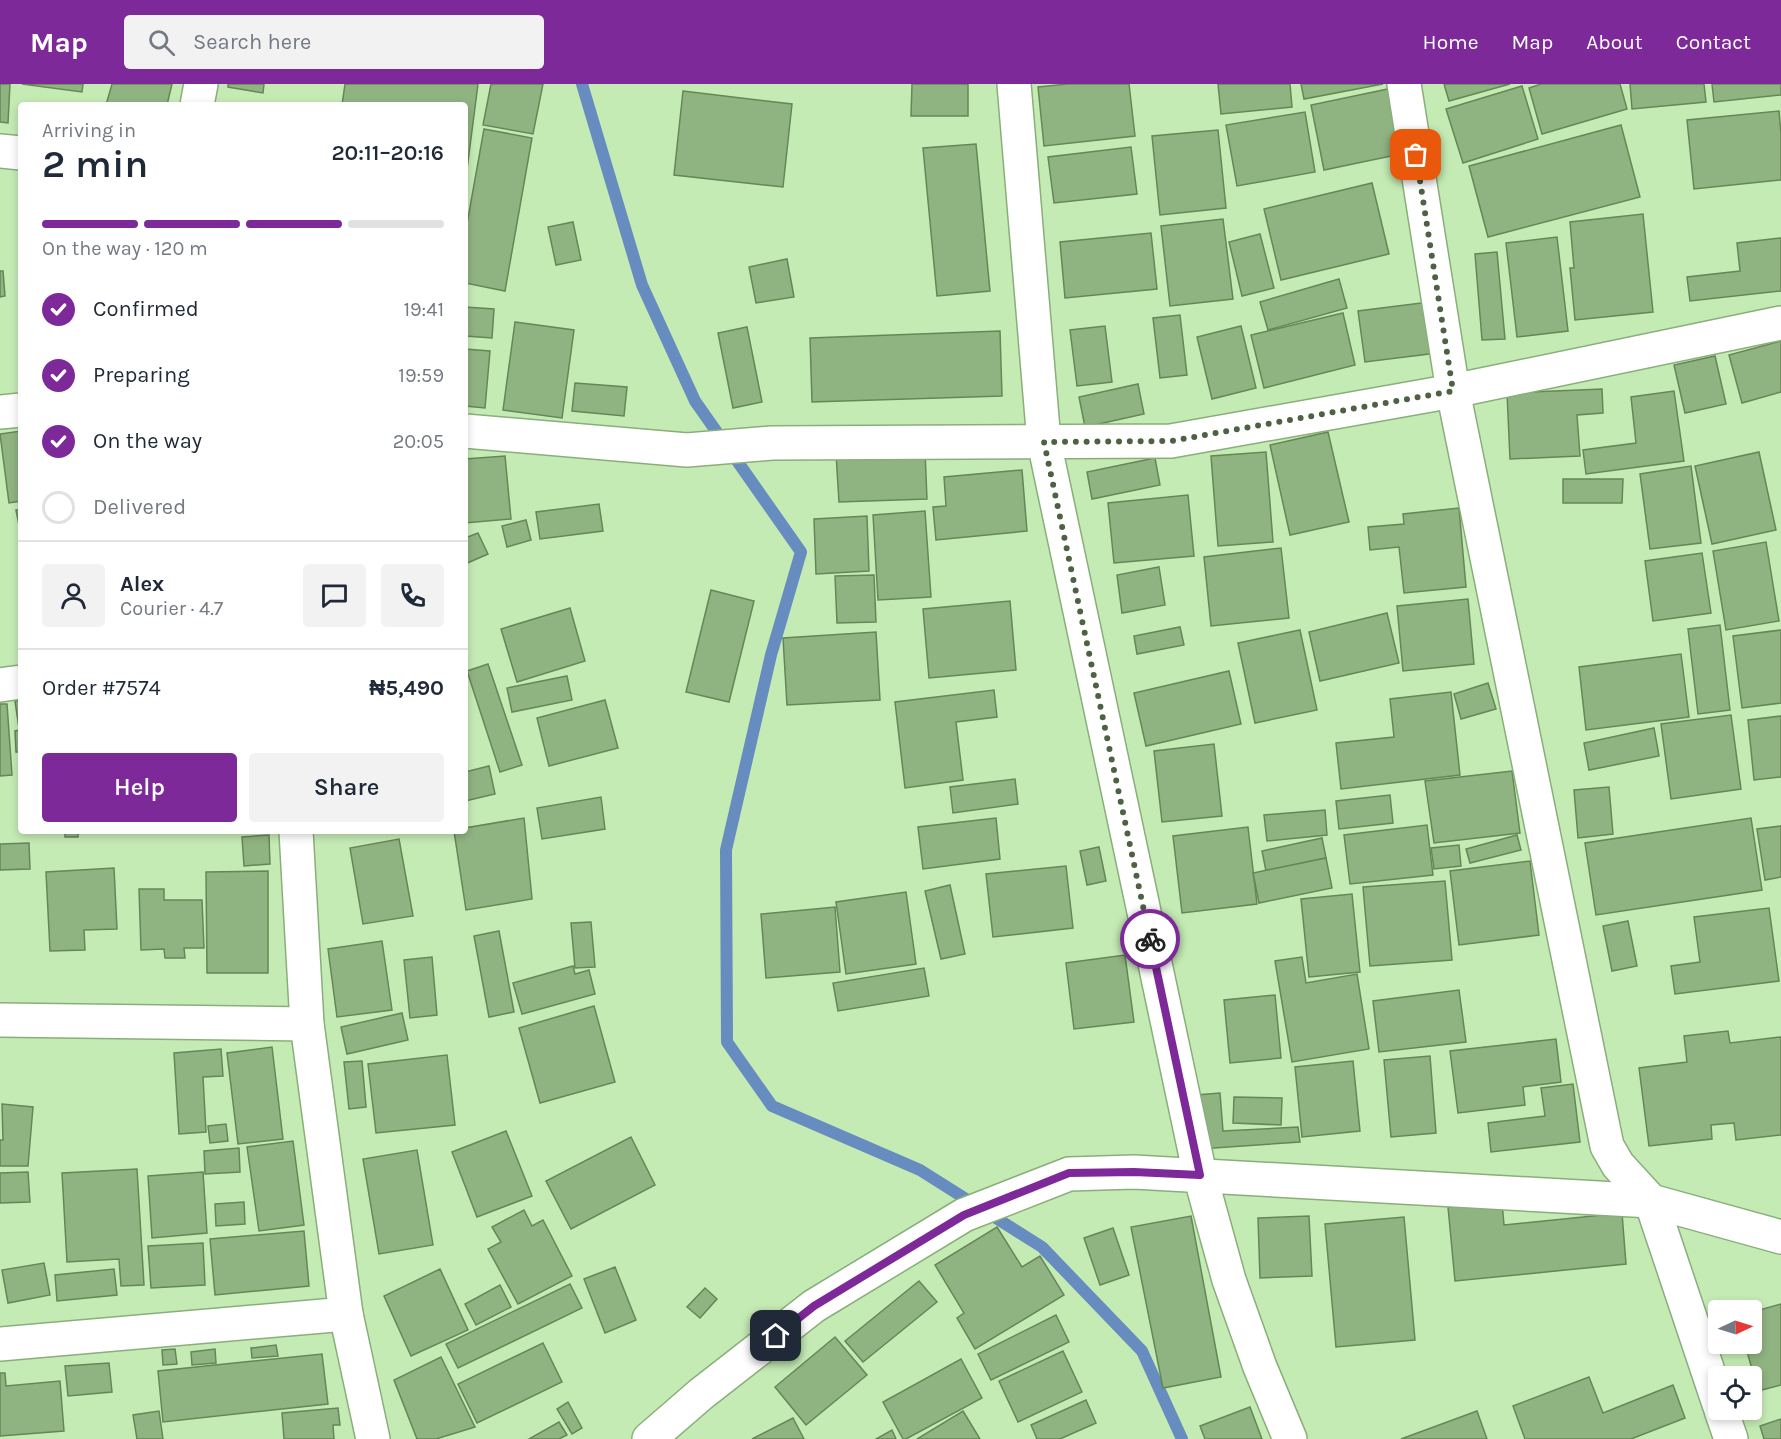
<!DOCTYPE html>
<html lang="en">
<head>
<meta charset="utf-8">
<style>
	body { margin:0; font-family:Karla,sans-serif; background:#f2f2f3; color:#1f2937; height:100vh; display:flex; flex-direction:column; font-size:22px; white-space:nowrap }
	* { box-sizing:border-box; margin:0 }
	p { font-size:20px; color:#747a83 }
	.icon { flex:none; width:33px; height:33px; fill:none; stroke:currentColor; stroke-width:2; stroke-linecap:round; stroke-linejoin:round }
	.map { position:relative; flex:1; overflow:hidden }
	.side { position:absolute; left:18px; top:18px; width:450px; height:732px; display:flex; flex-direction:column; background:#fff; border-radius:6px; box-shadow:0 3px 9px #0003 }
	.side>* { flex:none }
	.needle { width:39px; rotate:86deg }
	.fabs { position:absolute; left:1708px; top:1216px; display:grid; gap:12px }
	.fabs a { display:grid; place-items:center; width:54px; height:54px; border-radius:6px; background:#fff; box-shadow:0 3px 9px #0003; font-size:30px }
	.pin { position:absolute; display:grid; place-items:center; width:51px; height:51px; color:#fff; margin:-26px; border-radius:12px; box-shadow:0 3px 9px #0006 }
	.courier { position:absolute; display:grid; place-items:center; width:60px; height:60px; margin:-30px; border:4px solid #7e2999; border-radius:50%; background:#fff; color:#222; box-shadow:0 2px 8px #0007 }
	.overview em { font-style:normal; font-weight:600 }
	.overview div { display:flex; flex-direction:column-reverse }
	.overview { display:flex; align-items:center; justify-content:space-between; height:102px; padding:0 24px }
	h1 { font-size:39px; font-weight:600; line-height:45px }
	.bar { display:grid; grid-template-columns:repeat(4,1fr); gap:9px 6px; align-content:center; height:72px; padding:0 24px }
	.bar i { height:8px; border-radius:4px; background:#e0e1e3 }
	.bar .on { background:#7e2999 }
	.bar p { grid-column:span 4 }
	.line { display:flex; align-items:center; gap:15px; padding:0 24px; border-top:2px solid #e0e1e3 }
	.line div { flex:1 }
	.round { display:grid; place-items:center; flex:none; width:63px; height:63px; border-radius:6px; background:#f2f2f3 }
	ol { padding:0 24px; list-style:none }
	li { display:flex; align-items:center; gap:18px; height:66px }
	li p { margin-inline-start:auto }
	li .icon { padding:6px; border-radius:50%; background:#7e2999; color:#fff; stroke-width:4 }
	li:last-child { color:#747a83 }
	li i { width:33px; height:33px; border:3px solid #e0e1e3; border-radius:50% }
	.button { display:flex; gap:12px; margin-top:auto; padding:12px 24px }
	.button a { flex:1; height:69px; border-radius:6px; background:#7e2999; color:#fff; font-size:24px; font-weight:600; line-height:69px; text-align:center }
	.button a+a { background:#f2f2f3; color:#1f2937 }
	header { display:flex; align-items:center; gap:36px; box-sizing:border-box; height:84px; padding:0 30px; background:#7e2999; color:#fff }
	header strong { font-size:28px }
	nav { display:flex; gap:33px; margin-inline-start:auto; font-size:21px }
	.search { width:420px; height:54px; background:#f2f2f3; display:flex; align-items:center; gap:15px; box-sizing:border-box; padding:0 21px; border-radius:6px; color:#747a83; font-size:22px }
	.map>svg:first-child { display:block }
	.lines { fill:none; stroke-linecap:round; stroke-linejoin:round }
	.stream { stroke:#678cbf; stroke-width:12 }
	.building { fill:#90b481; stroke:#658756; stroke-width:1.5 }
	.minor-casing { stroke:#8aae7b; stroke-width:36 }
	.minor { stroke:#fff; stroke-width:33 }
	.done { stroke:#4c6243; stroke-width:6; stroke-dasharray:0 10.8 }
	.route { stroke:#7e2999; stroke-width:8 }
</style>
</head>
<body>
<header>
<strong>Map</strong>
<div class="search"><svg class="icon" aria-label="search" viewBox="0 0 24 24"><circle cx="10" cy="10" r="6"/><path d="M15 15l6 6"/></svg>Search here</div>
<nav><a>Home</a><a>Map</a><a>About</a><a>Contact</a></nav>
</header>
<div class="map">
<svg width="1781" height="1355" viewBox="0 0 1781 1355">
	<rect width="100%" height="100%" fill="#c5ebb5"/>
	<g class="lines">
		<polyline class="stream" points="582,0 642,201 695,317 801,468 771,571 726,766 727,958 772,1022 920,1086 1042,1163 1142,1267 1182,1355"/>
	</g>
	<g class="building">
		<polygon points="0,0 10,0 8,39 0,38"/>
		<polygon points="22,0 83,0 82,8"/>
		<polygon points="112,0 172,0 167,21 106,21"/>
		<polygon points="228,0 264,0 263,9 228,3"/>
		<polygon points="345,0 478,0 465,101 465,21 342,21"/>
		<polygon points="491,0 543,0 533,50 483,41"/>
		<polygon points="912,0 968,0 968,32 911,32"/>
		<polygon points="1068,0 1129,0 1135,52 1044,62 1038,3"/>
		<polygon points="1218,0 1290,0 1292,23 1221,30"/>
		<polygon points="1301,0 1383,0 1304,15"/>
		<polygon points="1444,0 1510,0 1449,17"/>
		<polygon points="1541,0 1620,0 1627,25 1542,50 1529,4"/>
		<polygon points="1630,0 1704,0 1706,18 1632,25"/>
		<polygon points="1712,0 1781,0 1781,11 1714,18"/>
		<polygon points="1522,2 1538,55 1463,79 1446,25"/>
		<polygon points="1388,5 1401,70 1324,86 1311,21"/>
		<polygon points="683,7 792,20 783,103 674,91"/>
		<polygon points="1779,27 1781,50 1781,96 1694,105 1687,36"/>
		<polygon points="1305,28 1315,88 1237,102 1226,41"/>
		<polygon points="1621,41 1640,113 1488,153 1469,82"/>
		<polygon points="484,45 532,54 505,207 465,199 465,151"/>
		<polygon points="1218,46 1226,124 1160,131 1152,52"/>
		<polygon points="976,60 990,207 937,212 923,64"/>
		<polygon points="1131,63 1137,110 1054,119 1048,73"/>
		<polygon points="1372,99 1389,170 1281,196 1264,125"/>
		<polygon points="1643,130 1653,228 1575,236 1570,184 1574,184 1570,138"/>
		<polygon points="1223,135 1233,215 1170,222 1161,142"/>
		<polygon points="573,138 581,176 556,181 548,143"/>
		<polygon points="1151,149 1157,205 1065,214 1060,158"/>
		<polygon points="1260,150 1274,204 1242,212 1229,158"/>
		<polygon points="1557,153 1568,247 1517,253 1506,159"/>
		<polygon points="1781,154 1781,207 1690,217 1687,193 1740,187 1737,159"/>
		<polygon points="1497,168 1505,255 1482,256 1475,170"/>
		<polygon points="787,175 794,213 756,219 749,183"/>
		<polygon points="0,187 3,187 5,212 0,213"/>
		<polygon points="1339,195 1347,224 1268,246 1260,218"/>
		<polygon points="1429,218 1437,269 1365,278 1358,227"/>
		<polygon points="465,223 494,225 492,254 465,252"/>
		<polygon points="1343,229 1355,281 1264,304 1251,251"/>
		<polygon points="1180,231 1187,291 1160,294 1153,234"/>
		<polygon points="515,238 574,246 562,334 503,326"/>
		<polygon points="1105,242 1112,298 1077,302 1070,246"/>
		<polygon points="1241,242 1256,304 1212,315 1197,253"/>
		<polygon points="747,243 762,318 733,324 718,249"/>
		<polygon points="1000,247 1002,312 812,318 810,254"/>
		<polygon points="1781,257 1781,308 1742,319 1729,271"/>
		<polygon points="465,265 490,267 485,324 465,322"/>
		<polygon points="1715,272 1726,320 1685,329 1674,281"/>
		<polygon points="575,299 627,303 624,332 572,327"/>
		<polygon points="1138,300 1144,330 1085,343 1079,313"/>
		<polygon points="1602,305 1603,329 1577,331 1580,372 1510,375 1507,309"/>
		<polygon points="1674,307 1684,377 1586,390 1583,366 1636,359 1631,313"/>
		<polygon points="21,347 21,417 9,419 0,350"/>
		<polygon points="1328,348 1349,438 1290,451 1270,361"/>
		<polygon points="925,367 927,415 839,418 836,370"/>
		<polygon points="1266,368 1273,458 1218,462 1211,372"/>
		<polygon points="1759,368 1776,446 1712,460 1695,382"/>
		<polygon points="505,372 511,435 465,439 465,375"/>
		<polygon points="1155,374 1160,401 1092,415 1087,388"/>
		<polygon points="1691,382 1701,459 1650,465 1640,390"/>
		<polygon points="1022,386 1027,447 936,456 933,423 946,422 944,393"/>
		<polygon points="1563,395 1623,395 1622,419 1563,419"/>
		<polygon points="1188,411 1194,472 1114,479 1108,419"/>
		<polygon points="599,420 603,447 540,455 536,428"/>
		<polygon points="1459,424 1466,503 1404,509 1399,463 1370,466 1368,443 1404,440 1403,430"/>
		<polygon points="21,425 21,451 16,426"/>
		<polygon points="925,427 931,513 878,516 873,431"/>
		<polygon points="867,432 869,487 816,490 814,435"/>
		<polygon points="526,436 531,456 507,463 502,442"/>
		<polygon points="478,449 488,470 465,480 465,454"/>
		<polygon points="1766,458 1779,537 1726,546 1713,467"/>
		<polygon points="1281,464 1289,534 1211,542 1204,473"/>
		<polygon points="1702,469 1711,529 1653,537 1645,477"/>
		<polygon points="1159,483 1165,521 1122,529 1117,491"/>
		<polygon points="874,491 876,538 837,539 835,492"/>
		<polygon points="711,506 754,517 729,618 686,608"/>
		<polygon points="1468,515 1474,580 1403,587 1397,522"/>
		<polygon points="1010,517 1016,586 929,594 923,525"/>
		<polygon points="570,524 585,577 517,598 501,545"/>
		<polygon points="1387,529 1399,579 1320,597 1309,548"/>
		<polygon points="1720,541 1730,626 1698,630 1688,545"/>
		<polygon points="1180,543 1184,561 1137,570 1134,552"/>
		<polygon points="1300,546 1317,626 1255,639 1238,559"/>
		<polygon points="1781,546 1781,619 1742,624 1733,552"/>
		<polygon points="876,548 880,616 787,621 783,554"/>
		<polygon points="1681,570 1689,633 1586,646 1579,583"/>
		<polygon points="488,580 522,681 500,688 467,587"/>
		<polygon points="1229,587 1241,640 1146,662 1134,609"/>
		<polygon points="567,592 572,616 512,628 507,604"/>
		<polygon points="1488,599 1496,625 1461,635 1454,610"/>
		<polygon points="994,606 997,633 956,638 963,696 905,704 895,618"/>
		<polygon points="1451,608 1460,691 1341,705 1336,659 1394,653 1390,615"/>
		<polygon points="21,616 21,643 19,644 15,617"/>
		<polygon points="605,616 618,664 549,682 537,634"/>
		<polygon points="0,620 7,620 12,691 0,692"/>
		<polygon points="1731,631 1741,705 1671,715 1661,640"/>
		<polygon points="1781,632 1781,693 1754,696 1748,636"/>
		<polygon points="1654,644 1659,672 1589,686 1584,659"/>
		<polygon points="21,646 21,668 16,668 15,647"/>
		<polygon points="1214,660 1222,732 1162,738 1154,667"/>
		<polygon points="489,682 495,710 465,717 465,688"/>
		<polygon points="1512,687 1520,749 1434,759 1425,697"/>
		<polygon points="1015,695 1018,720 953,729 950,703"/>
		<polygon points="1609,703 1613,750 1578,754 1574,706"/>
		<polygon points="1390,711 1393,739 1339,745 1336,717"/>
		<polygon points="601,713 605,745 542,755 537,724"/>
		<polygon points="1325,726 1327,751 1267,757 1264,731"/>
		<polygon points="524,734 532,815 466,826 454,747 465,747 465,744"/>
		<polygon points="996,734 1000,775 923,785 918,743"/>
		<polygon points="1751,734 1762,806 1596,831 1585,759"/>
		<polygon points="1427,741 1433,791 1350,800 1344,751"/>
		<polygon points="1781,742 1781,793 1765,796 1757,745"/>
		<polygon points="1248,743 1257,820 1182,829 1173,752"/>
		<rect x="65" y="747" width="13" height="6"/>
		<polygon points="269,751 270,780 244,782 242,753"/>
		<polygon points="1517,751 1521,766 1470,779 1466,765"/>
		<polygon points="1322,754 1326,774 1266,787 1262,767"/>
		<polygon points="399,755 413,832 363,840 350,764"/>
		<polygon points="29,759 30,785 0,786 0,760"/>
		<polygon points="1459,761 1461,782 1434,785 1431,764"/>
		<polygon points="1099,763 1106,797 1087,801 1080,767"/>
		<polygon points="1326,774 1332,804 1259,819 1253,789"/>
		<polygon points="1530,777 1539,851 1459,861 1450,787"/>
		<polygon points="1066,782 1073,844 993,853 986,790"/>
		<polygon points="114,784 117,845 84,846 85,866 50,867 46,788"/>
		<polygon points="268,787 268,889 207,889 206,788"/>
		<polygon points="1445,797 1452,876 1370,882 1363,803"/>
		<polygon points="950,801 965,870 941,875 925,807"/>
		<polygon points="139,805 164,805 164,816 202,816 204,864 184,864 185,874 165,874 164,865 141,866"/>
		<polygon points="906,808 916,880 846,890 836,818"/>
		<polygon points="1352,810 1360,888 1309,893 1301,815"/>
		<polygon points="835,823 840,888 766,894 761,830"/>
		<polygon points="1769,824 1779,897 1675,910 1671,882 1700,878 1694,833"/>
		<polygon points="1628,837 1637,882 1612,887 1603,842"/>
		<polygon points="591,838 595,883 575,884 571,839"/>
		<polygon points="499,847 514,928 489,933 474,852"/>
		<polygon points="382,857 392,926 337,933 328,865"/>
		<polygon points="1125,871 1134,938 1074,945 1066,879"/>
		<polygon points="432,873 437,931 410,934 404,876"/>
		<polygon points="1302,873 1306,899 1357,890 1369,965 1292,978 1275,877"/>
		<polygon points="573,882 575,890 589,886 595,910 522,930 513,899"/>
		<polygon points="924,884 929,912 838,927 833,899"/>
		<polygon points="1459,906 1466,958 1379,968 1373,917"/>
		<polygon points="1275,911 1281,974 1230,979 1224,916"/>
		<polygon points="594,922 615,998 540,1019 519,944"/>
		<polygon points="402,929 408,956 347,970 341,943"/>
		<polygon points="1728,947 1730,959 1781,953 1781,1051 1736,1056 1734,1039 1711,1041 1712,1055 1649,1062 1639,984 1687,978 1684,952"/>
		<polygon points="1556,955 1561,998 1523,1003 1525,1021 1458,1029 1450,967"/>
		<polygon points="272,963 283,1055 238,1060 227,969"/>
		<polygon points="221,965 223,992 203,993 206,1048 179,1050 174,969"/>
		<polygon points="447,971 455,1041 376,1049 368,980"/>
		<polygon points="1430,972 1436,1049 1391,1053 1384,976"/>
		<polygon points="362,977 366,1023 349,1025 344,978"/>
		<polygon points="1353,977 1360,1047 1302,1053 1295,983"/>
		<polygon points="1573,1000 1580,1058 1491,1068 1488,1039 1545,1032 1541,1004"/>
		<polygon points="1220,1009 1223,1047 1298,1043 1300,1058 1200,1065 1196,1011"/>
		<polygon points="1234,1013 1282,1014 1281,1041 1233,1039"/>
		<polygon points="2,1020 33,1023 28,1082 0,1082 0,1056 3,1056"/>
		<polygon points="226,1040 228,1057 210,1059 208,1042"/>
		<polygon points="506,1047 532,1112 477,1133 452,1068"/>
		<polygon points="631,1053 655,1101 571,1145 546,1097"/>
		<polygon points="293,1057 304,1141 259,1147 247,1063"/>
		<polygon points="239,1064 240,1088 205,1090 204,1067"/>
		<polygon points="417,1066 433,1161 379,1170 363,1075"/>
		<polygon points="137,1085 144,1201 121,1202 119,1175 67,1178 62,1089"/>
		<polygon points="28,1088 30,1118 0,1119 0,1089"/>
		<polygon points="203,1088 207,1149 152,1154 148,1092"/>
		<polygon points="244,1118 245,1140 216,1142 215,1120"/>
		<polygon points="1502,1118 1504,1141 1622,1129 1626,1180 1455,1197 1448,1123"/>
		<polygon points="524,1126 532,1142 543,1136 572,1192 518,1220 488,1165 501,1158 492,1143"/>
		<polygon points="1191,1132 1221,1293 1163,1304 1131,1143"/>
		<polygon points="1309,1132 1312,1192 1260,1194 1258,1134"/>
		<polygon points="1404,1133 1415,1256 1336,1263 1325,1140"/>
		<polygon points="997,1143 1022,1183 1040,1172 1064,1211 975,1265 957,1234 964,1229 935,1181"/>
		<polygon points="1113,1144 1129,1191 1100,1201 1084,1154"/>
		<polygon points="304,1147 309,1202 215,1211 210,1155"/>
		<polygon points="203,1159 205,1201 151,1204 148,1162"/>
		<polygon points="44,1179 50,1211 8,1219 2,1186"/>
		<polygon points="615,1183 636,1236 605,1249 584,1195"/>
		<polygon points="114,1185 117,1211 57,1217 55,1191"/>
		<polygon points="440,1185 468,1246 411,1272 384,1212"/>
		<polygon points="919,1197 937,1218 863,1278 845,1257"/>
		<polygon points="570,1200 582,1224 458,1284 446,1260"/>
		<polygon points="500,1201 511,1223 476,1241 465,1220"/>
		<polygon points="705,1204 717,1215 700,1234 687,1223"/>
		<polygon points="1781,1220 1781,1301 1758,1307 1745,1260 1752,1260 1752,1228"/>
		<polygon points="1056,1231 1069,1258 991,1296 978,1270"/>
		<polygon points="835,1253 867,1291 806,1341 775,1303"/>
		<polygon points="543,1259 562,1298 477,1339 458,1300"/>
		<polygon points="276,1261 278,1272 252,1274 251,1264"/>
		<polygon points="175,1265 177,1280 163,1281 162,1266"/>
		<polygon points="215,1265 216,1279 192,1281 191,1268"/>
		<polygon points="1063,1267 1082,1308 1018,1338 999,1297"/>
		<polygon points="322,1270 328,1320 163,1338 158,1287"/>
		<polygon points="441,1273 475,1343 436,1355 417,1355 394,1296"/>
		<polygon points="961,1275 982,1314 906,1355 903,1355 883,1318"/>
		<polygon points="109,1279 112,1308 68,1312 65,1282"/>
		<polygon points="0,1289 5,1289 6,1302 60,1297 64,1347 0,1352"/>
		<polygon points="1589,1293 1603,1329 1673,1301 1685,1334 1631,1355 1525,1355 1513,1322"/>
		<polygon points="1086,1316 1096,1339 1060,1355 1037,1355 1031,1341"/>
		<polygon points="568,1318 582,1344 572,1350 557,1325"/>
		<polygon points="1250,1323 1262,1355 1205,1355 1200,1342"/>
		<polygon points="338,1324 340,1341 333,1341 334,1355 284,1355 282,1329"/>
		<polygon points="159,1327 163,1355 137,1355 133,1331"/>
		<polygon points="963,1327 980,1355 917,1355"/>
		<polygon points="1477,1327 1487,1355 1401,1355"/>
		<polygon points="793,1334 804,1355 752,1355"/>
		<polygon points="1781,1335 1781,1355 1764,1355 1760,1342"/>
		<polygon points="559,1338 567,1351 559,1355 529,1355"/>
		<polygon points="892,1346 896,1355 876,1355"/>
	</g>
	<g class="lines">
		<defs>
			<g id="minor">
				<polyline points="1014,0 1044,358 1200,1091 1229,1196 1260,1283 1290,1355"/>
				<polyline points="1404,0 1453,307 1607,1062 1618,1081 1651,1117 1719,1320"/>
				<polyline points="197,21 201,0"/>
				<polyline points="0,67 21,69"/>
				<polyline points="0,328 21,326"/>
				<polyline points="465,347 687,366 772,359 1171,357 1453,307 1781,239"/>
				<polyline points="0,601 21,598"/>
				<polyline points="296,747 307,940 346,1230 373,1355"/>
				<polyline points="0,936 307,940"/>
				<polyline points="0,1260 346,1230"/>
				<polyline points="1721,1326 1731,1355"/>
				<polyline points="649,1355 701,1310 814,1222 964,1131 1069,1090 1134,1088 1651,1117 1781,1153"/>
			</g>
		</defs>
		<use href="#minor" class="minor-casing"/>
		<use href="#minor" class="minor"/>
	</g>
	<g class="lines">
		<polyline class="done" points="1150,855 1044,358 1171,357 1453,307 1416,71"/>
		<polyline class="route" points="776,1252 814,1222 964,1131 1069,1089 1134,1088 1200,1091 1150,855"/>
	</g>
</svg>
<div class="fabs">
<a><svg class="needle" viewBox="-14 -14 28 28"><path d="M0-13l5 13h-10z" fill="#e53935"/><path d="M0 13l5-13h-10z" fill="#747a83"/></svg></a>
<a><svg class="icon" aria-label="locate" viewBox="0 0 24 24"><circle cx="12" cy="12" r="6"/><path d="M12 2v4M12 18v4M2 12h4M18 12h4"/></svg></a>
</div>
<div class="pin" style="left:1416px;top:71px;background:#ea580c"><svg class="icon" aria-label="bag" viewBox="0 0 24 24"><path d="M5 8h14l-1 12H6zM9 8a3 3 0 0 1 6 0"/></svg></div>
<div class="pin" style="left:776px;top:1252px;background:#1f2937"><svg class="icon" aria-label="home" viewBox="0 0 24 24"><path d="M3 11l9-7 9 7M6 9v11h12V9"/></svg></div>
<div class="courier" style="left:1150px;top:855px"><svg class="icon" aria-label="bike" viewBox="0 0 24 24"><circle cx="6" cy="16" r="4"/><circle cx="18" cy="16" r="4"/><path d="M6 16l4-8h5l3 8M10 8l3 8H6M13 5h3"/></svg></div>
<section class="side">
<div class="overview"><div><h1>2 min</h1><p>Arriving in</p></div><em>20:11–20:16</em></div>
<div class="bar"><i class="on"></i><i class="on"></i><i class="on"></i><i></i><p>On the way · 120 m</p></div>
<ol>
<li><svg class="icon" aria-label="check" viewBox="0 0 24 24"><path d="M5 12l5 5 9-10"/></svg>Confirmed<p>19:41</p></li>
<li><svg class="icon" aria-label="check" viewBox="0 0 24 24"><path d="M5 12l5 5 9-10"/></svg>Preparing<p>19:59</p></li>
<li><svg class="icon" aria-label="check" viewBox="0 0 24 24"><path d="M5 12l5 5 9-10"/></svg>On the way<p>20:05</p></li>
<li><i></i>Delivered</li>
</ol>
<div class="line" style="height:108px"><a class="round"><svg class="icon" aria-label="person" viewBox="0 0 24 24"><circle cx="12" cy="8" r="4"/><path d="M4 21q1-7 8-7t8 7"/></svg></a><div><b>Alex</b><p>Courier · 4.7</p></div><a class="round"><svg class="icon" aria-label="chat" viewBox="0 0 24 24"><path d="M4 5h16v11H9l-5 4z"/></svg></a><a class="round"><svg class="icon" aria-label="phone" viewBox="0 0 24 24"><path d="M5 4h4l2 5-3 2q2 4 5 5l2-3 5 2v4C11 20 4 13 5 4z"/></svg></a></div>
<div class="line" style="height:78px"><div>Order #7574</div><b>₦5,490</b></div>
<div class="button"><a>Help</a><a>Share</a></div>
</section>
</div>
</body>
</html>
